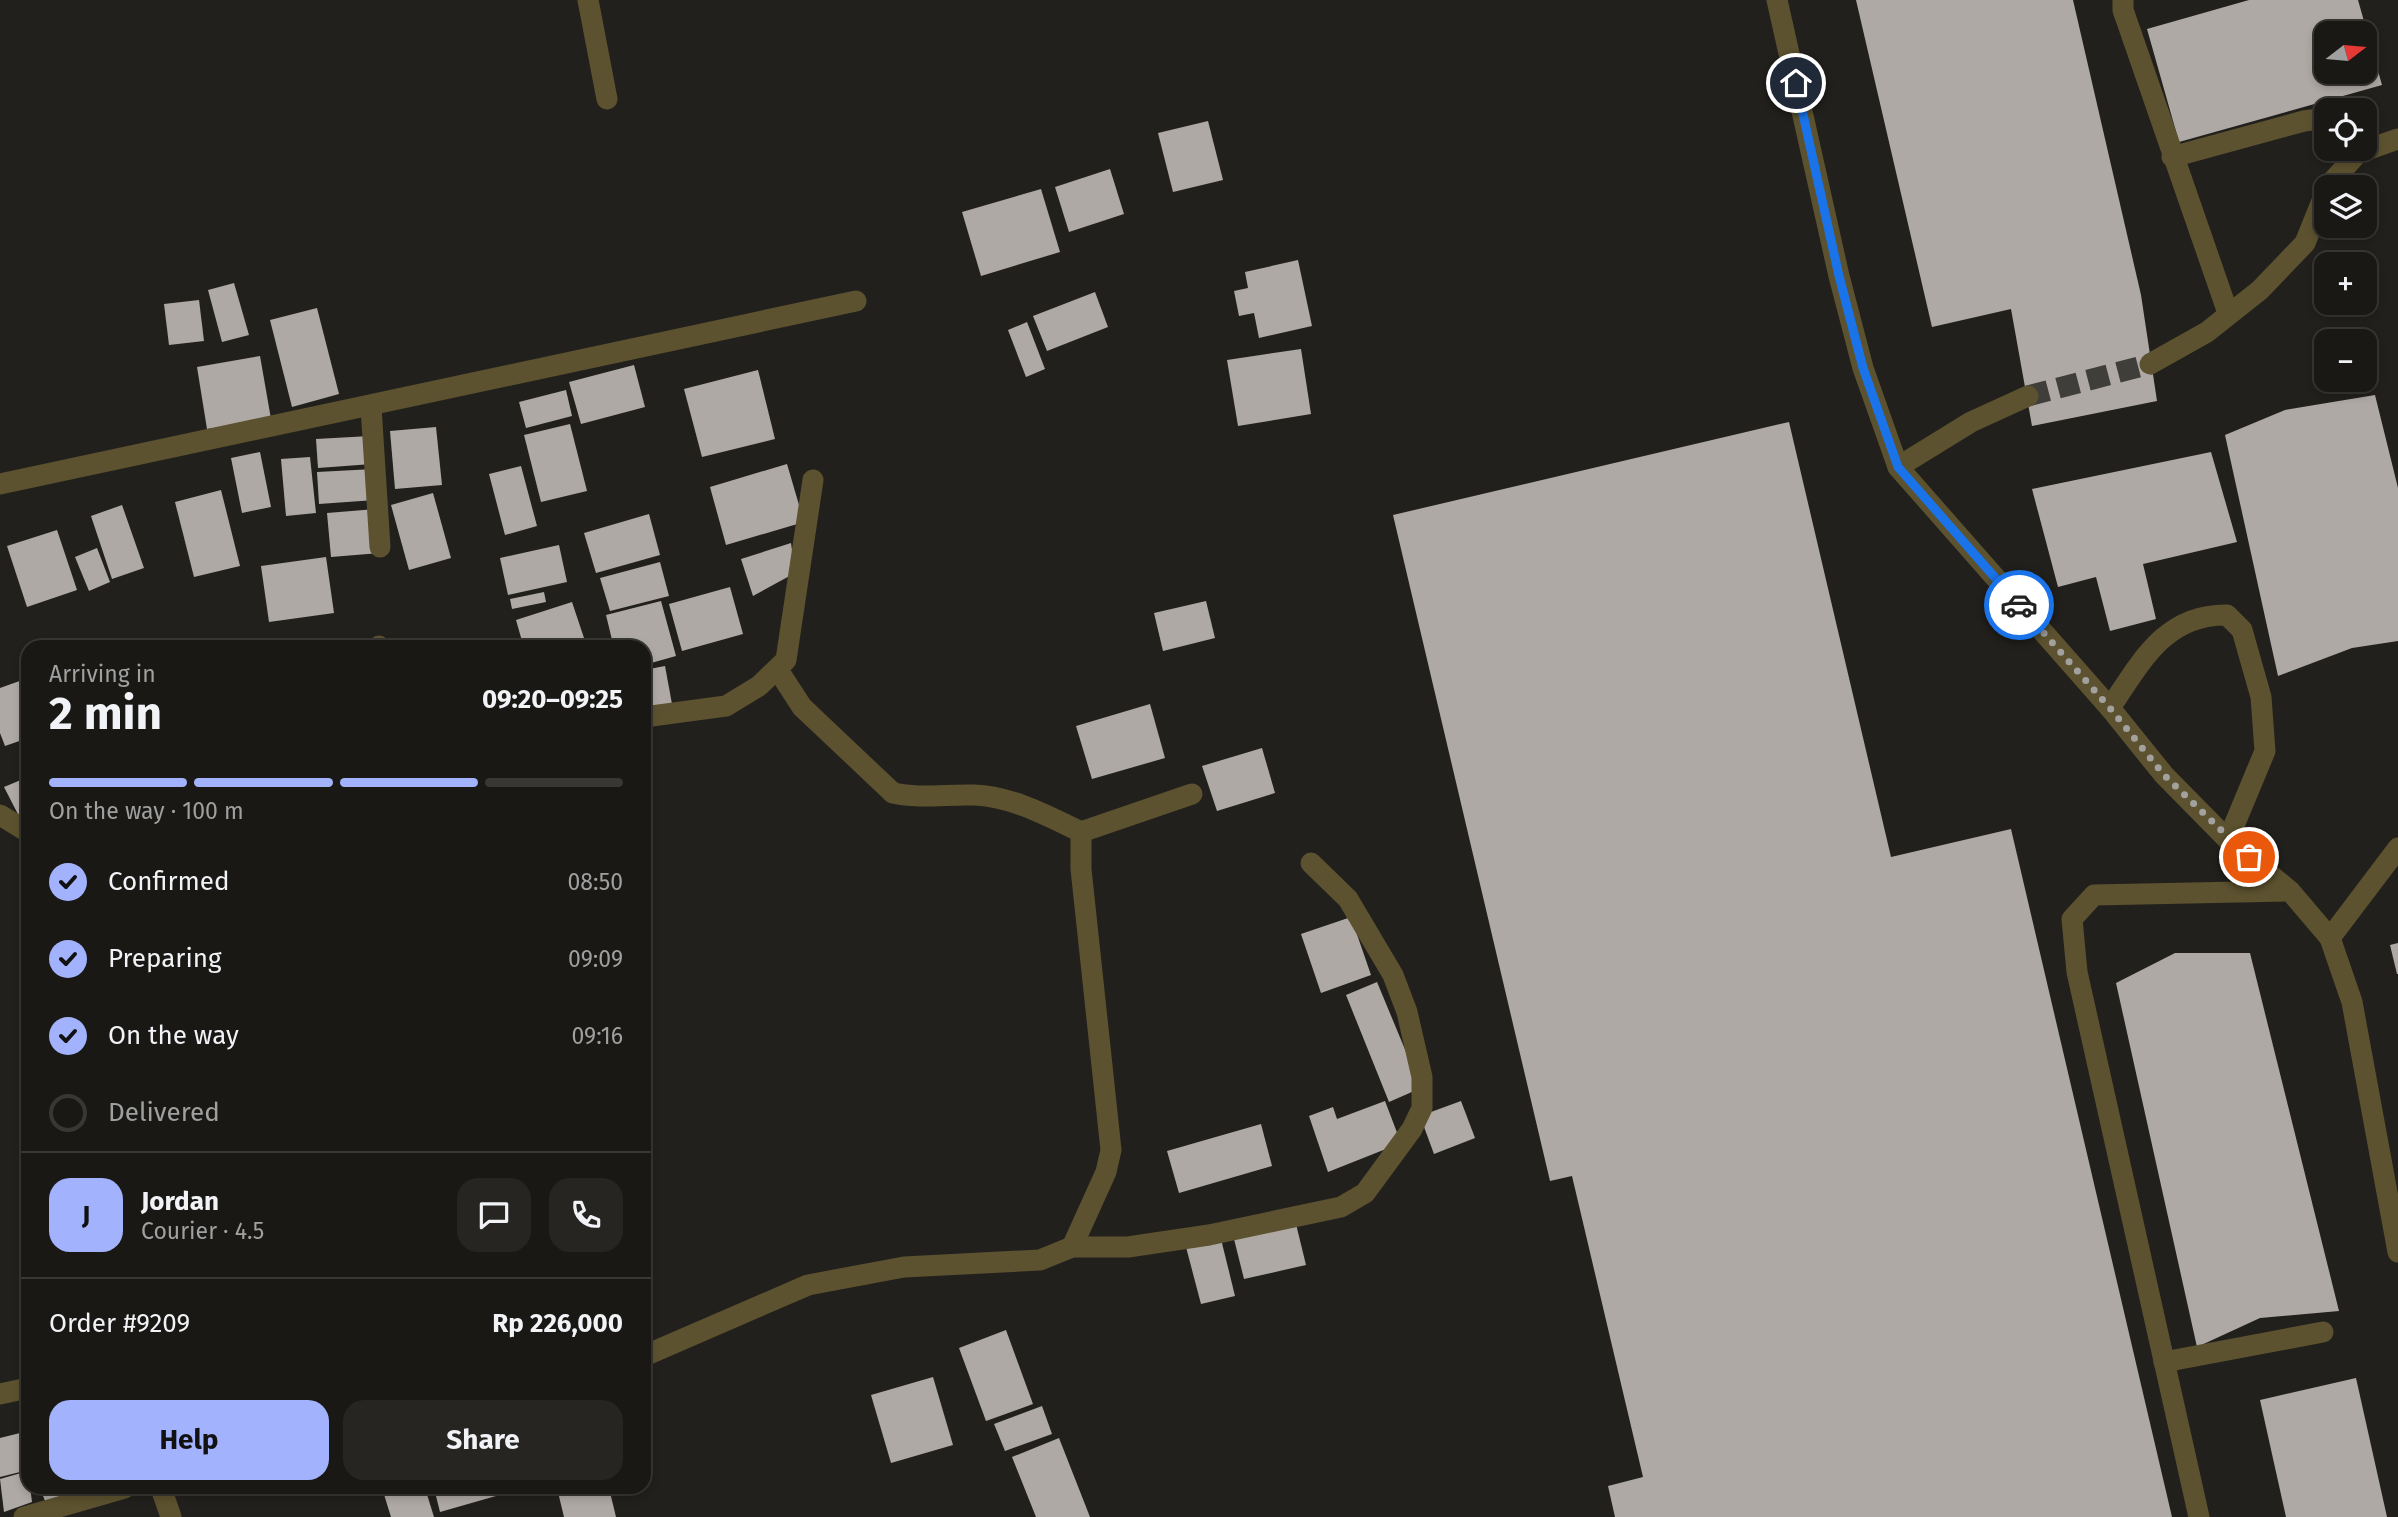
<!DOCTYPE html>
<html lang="en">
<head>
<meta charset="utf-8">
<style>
	body { margin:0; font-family:"Fira Sans",sans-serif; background:#272522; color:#f1f3f6; height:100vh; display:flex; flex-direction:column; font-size:26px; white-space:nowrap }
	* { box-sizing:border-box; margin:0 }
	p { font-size:23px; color:#9fa0a0 }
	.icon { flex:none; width:38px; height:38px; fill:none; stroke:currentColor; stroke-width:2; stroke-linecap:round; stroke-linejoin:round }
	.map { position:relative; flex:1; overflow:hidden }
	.side { position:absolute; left:21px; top:640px; width:630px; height:854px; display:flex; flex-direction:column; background:#1a1815; border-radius:21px; box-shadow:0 4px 10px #0003,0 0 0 2px #383734 }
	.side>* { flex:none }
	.needle { width:46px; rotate:74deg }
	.tools { position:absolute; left:2314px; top:21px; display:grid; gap:14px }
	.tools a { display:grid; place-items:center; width:63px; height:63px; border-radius:14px; background:#1a1815; box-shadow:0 4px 10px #0003,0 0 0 2px #383734; font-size:35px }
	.pin { position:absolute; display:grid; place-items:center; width:60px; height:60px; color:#fff; margin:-30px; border:4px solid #fff; border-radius:50%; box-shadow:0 2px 7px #0007 }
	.courier { position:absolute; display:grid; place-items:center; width:70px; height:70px; margin:-35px; border:5px solid #1a73e8; border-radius:50%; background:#fff; color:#222; box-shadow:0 2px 9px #0007 }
	.overview em { font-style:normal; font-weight:700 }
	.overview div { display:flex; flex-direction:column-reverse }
	.overview { display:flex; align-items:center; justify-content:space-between; height:119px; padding:0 28px }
	h1 { font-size:46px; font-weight:700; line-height:52px }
	.bar { display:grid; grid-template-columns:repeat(4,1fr); gap:10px 7px; align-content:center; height:84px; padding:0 28px }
	.bar i { height:9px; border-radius:5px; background:#383734 }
	.bar .selected { background:#a2b2fd }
	.bar p { grid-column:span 4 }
	.line { display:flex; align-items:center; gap:18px; padding:0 28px; border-top:2px solid #383734 }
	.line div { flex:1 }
	.round { display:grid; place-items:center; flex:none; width:74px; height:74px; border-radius:21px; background:#272522 }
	ol { padding:0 28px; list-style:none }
	li { display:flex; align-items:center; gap:21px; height:77px }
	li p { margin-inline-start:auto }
	li .icon { padding:7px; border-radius:50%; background:#a2b2fd; color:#111; stroke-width:4 }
	li:last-child { color:#9fa0a0 }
	li i { width:38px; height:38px; border:4px solid #383734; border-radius:50% }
	.cta { display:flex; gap:14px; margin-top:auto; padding:14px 28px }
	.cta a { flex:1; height:80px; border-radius:21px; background:#a2b2fd; color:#111; font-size:28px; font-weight:700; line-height:80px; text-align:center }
	.cta a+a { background:#272522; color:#f1f3f6 }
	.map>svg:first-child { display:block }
	.building { fill:#afa9a6; fill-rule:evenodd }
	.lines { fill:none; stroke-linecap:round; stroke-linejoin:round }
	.minor-tunnel { stroke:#403e3a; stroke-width:21; stroke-dasharray:21 10; stroke-linecap:butt }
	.minor { stroke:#5c522f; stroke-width:21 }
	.done { stroke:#a3a19e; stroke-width:7; stroke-dasharray:0 12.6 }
	.route { stroke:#1a73e8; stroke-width:9 }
</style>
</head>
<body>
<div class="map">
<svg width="2398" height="1517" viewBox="0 0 2398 1517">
	<rect width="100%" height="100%" fill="#22201c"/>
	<g class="building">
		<polygon points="1856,0 2073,0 2141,295 2157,401 2032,426 2011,309 1932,327"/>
		<path d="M2249 0H2358L2382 85 2179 142 2147 29ZM2326 33H2364V72H2326Z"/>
		<polygon points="1208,121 1223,180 1173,192 1158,133"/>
		<polygon points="1110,169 1124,214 1069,232 1055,187"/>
		<polygon points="1041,189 1060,252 981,276 962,212"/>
		<polygon points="1298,260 1312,326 1259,338 1254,313 1239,316 1234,291 1248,288 1245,272"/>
		<polygon points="234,283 249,335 222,342 208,290"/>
		<polygon points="1095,292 1108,327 1047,351 1033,316"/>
		<polygon points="199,300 204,341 169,345 164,304"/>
		<polygon points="317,308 339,394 292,407 270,320"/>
		<polygon points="1027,322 1045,369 1026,377 1008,330"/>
		<polygon points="1301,349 1311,414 1238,426 1227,360"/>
		<polygon points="260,356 271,419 207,429 197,367"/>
		<polygon points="634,365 645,407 581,424 569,382"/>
		<polygon points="758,370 775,439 702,457 684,389"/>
		<polygon points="566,390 572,416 526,428 519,402"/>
		<polygon points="2375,395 2398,488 2398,641 2352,648 2278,676 2225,435 2285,410"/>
		<polygon points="1789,422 1891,857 2011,829 2172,1517 1615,1517 1608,1486 1643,1477 1572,1176 1550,1181 1393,515"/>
		<polygon points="570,424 587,491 541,502 524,435"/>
		<polygon points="436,427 442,485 395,489 390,431"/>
		<polygon points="370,436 372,464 318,468 316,439"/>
		<polygon points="260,452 271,507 242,513 231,458"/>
		<polygon points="2211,452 2237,542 2143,564 2156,619 2110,631 2096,577 2058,587 2032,489"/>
		<polygon points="310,457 316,513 286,516 281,459"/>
		<polygon points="787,464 804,522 726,545 710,487"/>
		<polygon points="521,466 537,526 505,535 489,474"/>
		<polygon points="374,469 375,500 319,504 317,472"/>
		<polygon points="221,490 240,566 194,577 175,502"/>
		<polygon points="433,493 451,558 409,570 391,505"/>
		<polygon points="122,505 144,568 112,579 91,516"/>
		<polygon points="376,509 380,553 331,557 327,513"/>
		<polygon points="649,514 660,555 596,573 584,533"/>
		<polygon points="57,530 77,590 27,607 7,546"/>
		<polygon points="791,543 795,573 753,596 741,559"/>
		<polygon points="559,545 567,582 508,595 500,558"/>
		<polygon points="97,548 110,582 89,591 75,557"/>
		<polygon points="326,557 334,613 269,622 261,566"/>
		<polygon points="660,562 669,596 610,611 600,578"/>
		<polygon points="730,587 743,634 682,651 669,604"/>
		<polygon points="544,592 546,602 512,609 510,599"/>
		<polygon points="661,601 676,656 644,665 644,648 614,648 606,615"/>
		<polygon points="1206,601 1215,638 1163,651 1154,613"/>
		<polygon points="572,602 585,641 566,648 524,648 516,620"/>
		<polygon points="298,643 299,648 274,648 274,644"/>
		<polygon points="665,666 672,704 644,711 644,670"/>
		<polygon points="28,678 28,738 5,746 0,733 0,688"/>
		<polygon points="1150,704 1165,758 1092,779 1076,726"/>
		<polygon points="1262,748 1275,793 1217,811 1202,766"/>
		<polygon points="28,777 28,823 23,824 4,787"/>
		<polygon points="1351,917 1371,975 1321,993 1301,934"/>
		<polygon points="2398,943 2398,974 2397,974 2390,945"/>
		<polygon points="2175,953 2250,953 2339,1311 2260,1318 2197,1347 2116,983"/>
		<polygon points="1377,982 1421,1088 1389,1102 1346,995"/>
		<polygon points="1385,1101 1401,1143 1328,1172 1309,1116 1333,1107 1337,1119"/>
		<polygon points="1461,1101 1475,1138 1434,1154 1420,1116"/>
		<polygon points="1261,1124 1272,1166 1179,1193 1167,1151"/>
		<polygon points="1296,1224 1306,1265 1244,1279 1234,1239"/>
		<polygon points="1221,1239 1235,1296 1201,1304 1186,1247"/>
		<polygon points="1006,1330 1033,1404 986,1421 959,1348"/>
		<polygon points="933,1377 953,1445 891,1463 871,1395"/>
		<polygon points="2356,1378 2387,1517 2286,1517 2260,1400"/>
		<polygon points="1042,1406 1052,1434 1005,1451 994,1424"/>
		<polygon points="28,1431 28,1470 0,1477 0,1438"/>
		<polygon points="1059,1438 1090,1517 1036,1517 1012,1457"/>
		<polygon points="28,1471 32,1502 4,1512 0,1479"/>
		<polygon points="40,1488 76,1488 77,1494 45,1501"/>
		<polygon points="382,1488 425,1488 434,1517 391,1517"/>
		<polygon points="434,1488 524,1488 440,1512"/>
		<polygon points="557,1488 609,1488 616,1517 564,1517"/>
	</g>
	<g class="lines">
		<polyline class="minor-tunnel" points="2028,396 2150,364"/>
		<g class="minor">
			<polyline points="588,0 607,99"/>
			<polyline points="1777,0 1839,276 1863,368 1898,467 2110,708 2164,775 2228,840 2290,891 2330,938"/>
			<polyline points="2123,0 2123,10 2228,313"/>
			<polyline points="2172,157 2304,121 2319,119 2326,122"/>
			<polyline points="2327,187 2358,153 2398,139"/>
			<polyline points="2150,364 2207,332 2260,290 2305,243 2326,191"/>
			<polyline points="371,407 380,547"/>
			<polyline points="1898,467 1971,422 2028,396"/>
			<polyline points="0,484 856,301"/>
			<polyline points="379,646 379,648"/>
			<path d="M778 670 802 707 893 793C920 799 946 794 974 795 1011 796 1048 816 1081 832V869L1111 1150 1106 1172 1072 1247"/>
			<path d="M2110 708C2141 662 2165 614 2227 615L2242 630 2261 697 2265 751 2228 840"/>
			<polyline points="644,717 726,706 759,686 786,660 813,480"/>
			<polyline points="0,815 28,832"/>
			<polyline points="1081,832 1192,794"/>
			<polyline points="2398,848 2330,938 2352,1002 2398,1252"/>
			<polyline points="644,1356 808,1285 904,1267 1040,1260 1072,1247 1128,1247 1209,1235 1341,1207 1365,1193 1412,1129 1422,1108 1422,1077 1407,1012 1393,975 1348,899 1311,863"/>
			<polyline points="2164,1362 2323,1332"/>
			<polyline points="0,1394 28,1388"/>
			<polyline points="161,1488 171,1517"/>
			<polyline points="24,1517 125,1488"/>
			<polyline points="2199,1517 2077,972 2072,919 2094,895 2290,891"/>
		</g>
	</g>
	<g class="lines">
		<polyline class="done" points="2019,605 2110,708 2164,775 2249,857"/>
		<polyline class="route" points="1796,83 1839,276 1863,368 1898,467 2019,605"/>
	</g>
</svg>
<div class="tools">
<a><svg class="needle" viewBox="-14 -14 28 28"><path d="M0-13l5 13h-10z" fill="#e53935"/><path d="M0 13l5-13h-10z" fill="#9fa0a0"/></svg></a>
<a><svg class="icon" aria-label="locate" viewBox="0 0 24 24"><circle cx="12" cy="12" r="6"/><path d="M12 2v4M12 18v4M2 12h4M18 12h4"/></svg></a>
<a><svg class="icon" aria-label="layers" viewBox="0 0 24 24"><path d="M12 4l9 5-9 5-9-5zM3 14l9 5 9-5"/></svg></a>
<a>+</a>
<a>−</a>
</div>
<div class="pin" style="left:2249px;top:857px;background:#ea580c"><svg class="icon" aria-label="bag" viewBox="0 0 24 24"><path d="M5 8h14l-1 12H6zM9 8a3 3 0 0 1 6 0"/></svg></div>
<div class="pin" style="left:1796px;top:83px;background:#1f2937"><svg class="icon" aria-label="home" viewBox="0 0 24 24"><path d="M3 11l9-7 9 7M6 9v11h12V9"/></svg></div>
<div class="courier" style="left:2019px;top:605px"><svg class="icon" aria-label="car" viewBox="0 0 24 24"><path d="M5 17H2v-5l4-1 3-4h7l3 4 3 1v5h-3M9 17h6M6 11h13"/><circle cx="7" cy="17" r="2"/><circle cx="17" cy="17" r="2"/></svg></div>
<section class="side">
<div class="overview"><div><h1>2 min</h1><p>Arriving in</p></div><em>09:20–09:25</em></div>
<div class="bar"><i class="selected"></i><i class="selected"></i><i class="selected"></i><i></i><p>On the way · 100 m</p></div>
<ol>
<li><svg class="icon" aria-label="check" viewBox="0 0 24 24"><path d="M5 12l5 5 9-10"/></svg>Confirmed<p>08:50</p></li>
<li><svg class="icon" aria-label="check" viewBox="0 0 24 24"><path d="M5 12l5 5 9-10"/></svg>Preparing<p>09:09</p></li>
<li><svg class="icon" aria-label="check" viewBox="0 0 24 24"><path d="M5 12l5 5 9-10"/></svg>On the way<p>09:16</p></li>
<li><i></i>Delivered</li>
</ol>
<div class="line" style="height:126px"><b class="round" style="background:#a2b2fd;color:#111">J</b><div><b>Jordan</b><p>Courier · 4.5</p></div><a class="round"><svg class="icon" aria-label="chat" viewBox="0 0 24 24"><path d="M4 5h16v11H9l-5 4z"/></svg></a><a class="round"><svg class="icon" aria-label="phone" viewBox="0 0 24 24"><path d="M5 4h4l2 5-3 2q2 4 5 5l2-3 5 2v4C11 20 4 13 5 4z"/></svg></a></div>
<div class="line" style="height:91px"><div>Order #9209</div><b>Rp 226,000</b></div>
<div class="cta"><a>Help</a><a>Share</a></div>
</section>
</div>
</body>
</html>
